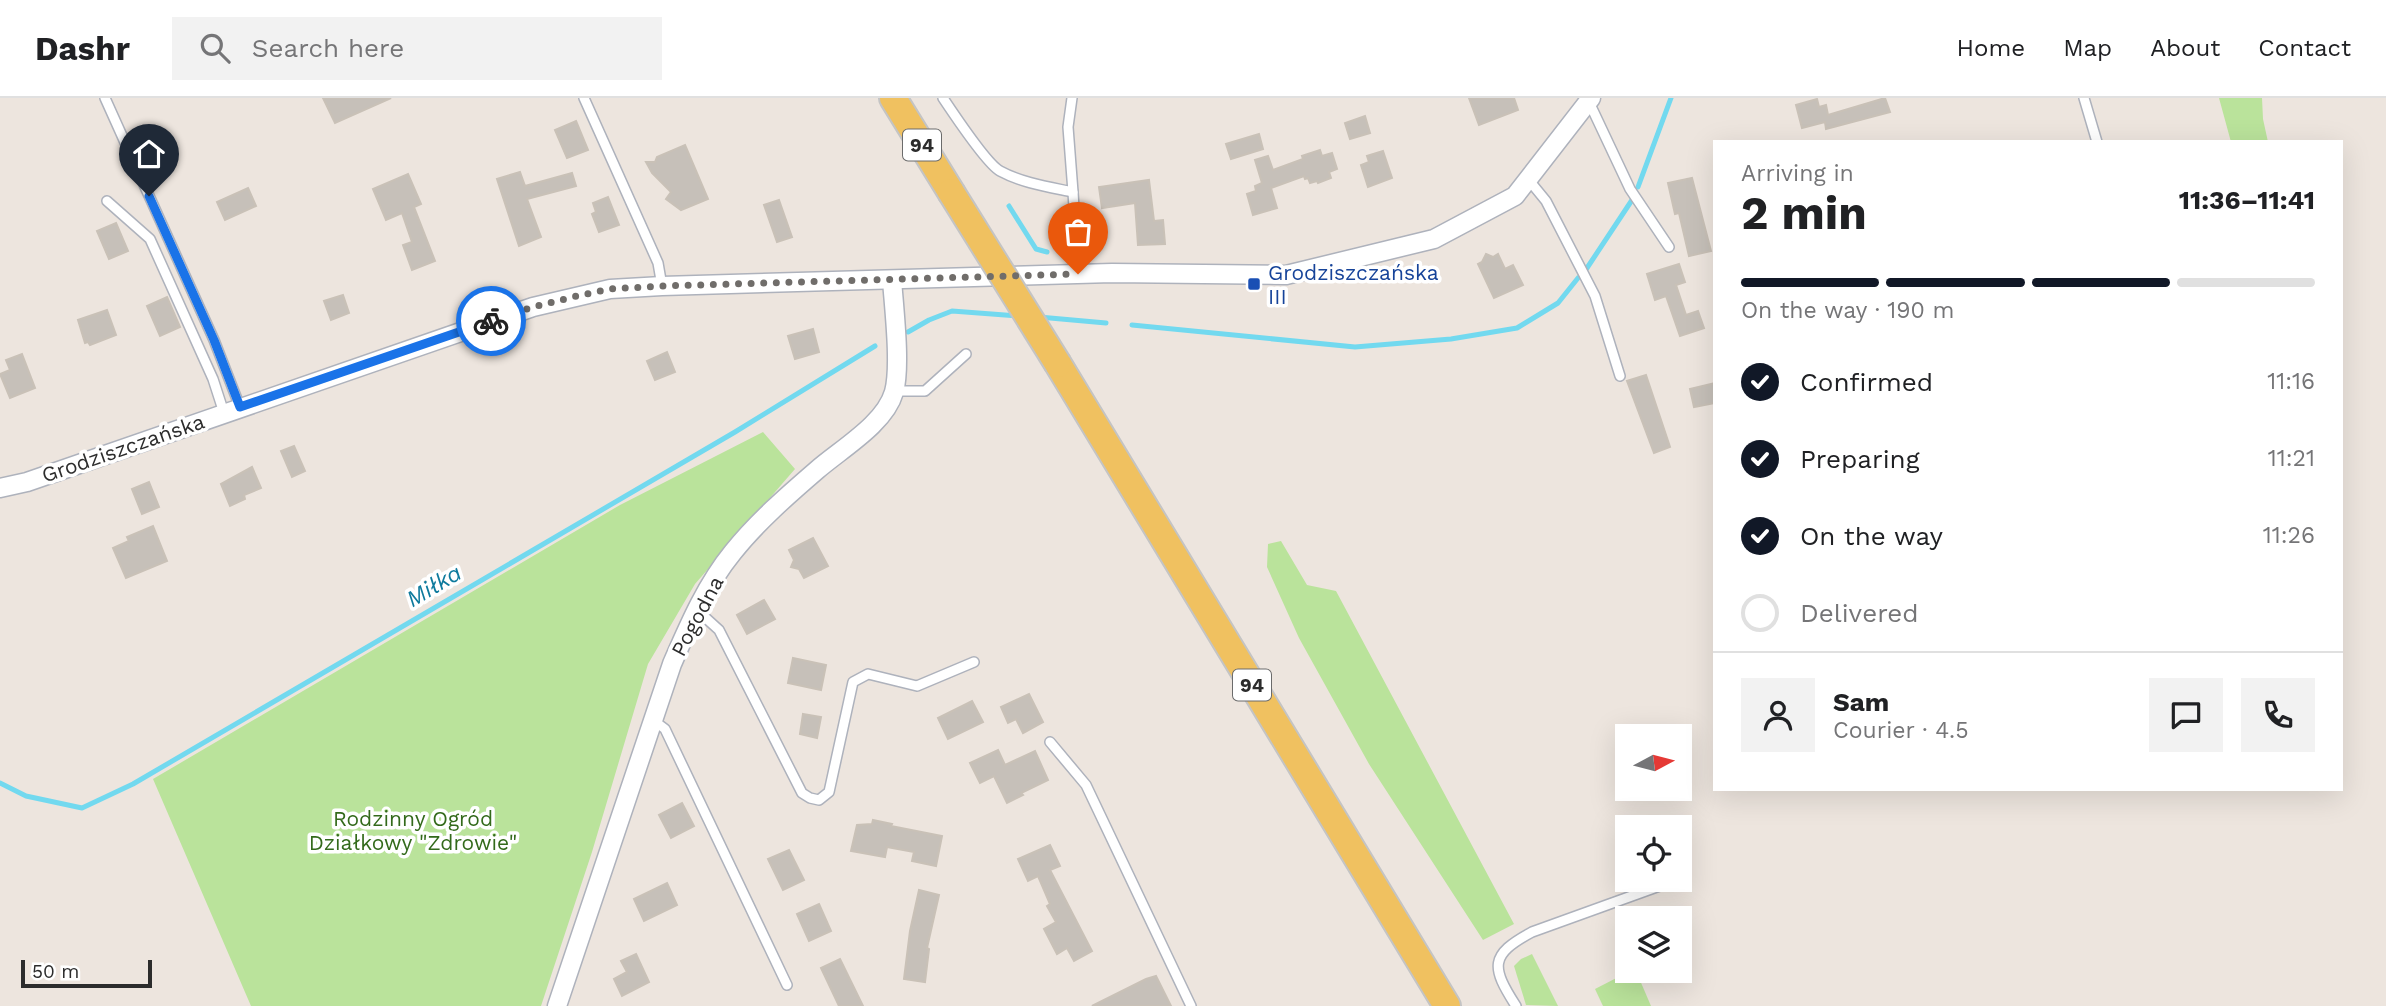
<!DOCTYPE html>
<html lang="en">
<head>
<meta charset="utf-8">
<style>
	body { margin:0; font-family:"Work Sans",sans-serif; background:#f2f2f2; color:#202124; height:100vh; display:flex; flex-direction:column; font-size:26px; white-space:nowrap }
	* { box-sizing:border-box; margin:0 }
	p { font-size:23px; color:#757577 }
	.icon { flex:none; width:38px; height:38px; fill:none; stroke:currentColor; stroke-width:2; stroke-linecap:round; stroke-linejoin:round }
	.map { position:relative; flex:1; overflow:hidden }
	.details { position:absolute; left:1713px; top:42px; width:630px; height:651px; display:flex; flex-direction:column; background:#fff; border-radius:0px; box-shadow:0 7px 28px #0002 }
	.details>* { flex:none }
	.needle { width:46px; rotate:83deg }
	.buttons { position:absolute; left:1615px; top:626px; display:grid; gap:14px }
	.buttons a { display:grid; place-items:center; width:77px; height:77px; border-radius:0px; background:#fff; box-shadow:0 7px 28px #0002; font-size:35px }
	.scale { position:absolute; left:21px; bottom:18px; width:131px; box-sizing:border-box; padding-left:7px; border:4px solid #2c2c2c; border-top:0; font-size:19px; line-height:24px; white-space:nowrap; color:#2c2c2c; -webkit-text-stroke:5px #fff; paint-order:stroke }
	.pin { position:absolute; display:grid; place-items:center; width:60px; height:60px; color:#fff; margin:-72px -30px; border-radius:50% 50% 50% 0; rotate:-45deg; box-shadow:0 0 7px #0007 }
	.pin .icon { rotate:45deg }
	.courier { position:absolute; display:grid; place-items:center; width:70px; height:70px; margin:-35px; border:5px solid #1a73e8; border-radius:50%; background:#fff; color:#222; box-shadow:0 2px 9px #0007 }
	.head em { font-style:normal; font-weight:700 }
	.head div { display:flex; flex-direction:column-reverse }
	.head { display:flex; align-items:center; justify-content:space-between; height:119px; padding:0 28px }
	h1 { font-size:46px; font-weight:700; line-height:52px }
	.bar { display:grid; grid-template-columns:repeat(4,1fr); gap:10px 7px; align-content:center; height:84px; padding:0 28px }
	.bar i { height:9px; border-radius:5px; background:#e0e0e0 }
	.bar .on { background:#111827 }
	.bar p { grid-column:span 4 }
	.line { display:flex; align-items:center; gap:18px; padding:0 28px; border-top:2px solid #e0e0e0 }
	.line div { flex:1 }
	.round { display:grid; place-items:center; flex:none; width:74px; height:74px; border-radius:0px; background:#f2f2f2 }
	ol { padding:0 28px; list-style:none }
	li { display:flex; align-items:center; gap:21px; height:77px }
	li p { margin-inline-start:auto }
	li .icon { padding:7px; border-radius:50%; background:#111827; color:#fff; stroke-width:4 }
	li:last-child { color:#757577 }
	li i { width:38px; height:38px; border:4px solid #e0e0e0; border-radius:50% }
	header { display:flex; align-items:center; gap:42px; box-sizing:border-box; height:98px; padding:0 35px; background:#fff; border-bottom:2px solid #e0e0e0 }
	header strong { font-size:33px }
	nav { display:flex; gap:38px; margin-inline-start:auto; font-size:24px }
	.search { width:490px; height:63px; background:#f2f2f2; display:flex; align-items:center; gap:18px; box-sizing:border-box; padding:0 24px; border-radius:0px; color:#757577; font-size:26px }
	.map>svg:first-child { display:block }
	.green { fill:#bae39b }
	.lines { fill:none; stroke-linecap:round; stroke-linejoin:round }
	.stream { stroke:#72d9ef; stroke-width:5 }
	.building { fill:#c6c0b9; stroke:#c9c1b7; stroke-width:2 }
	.service-casing { stroke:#aeb2bc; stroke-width:12 }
	.minor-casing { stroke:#aeb2bc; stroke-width:21 }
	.primary-casing { stroke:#c4c4c4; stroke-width:30 }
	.service { stroke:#fff; stroke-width:9 }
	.minor { stroke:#fff; stroke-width:18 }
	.primary { stroke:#f0c160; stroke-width:26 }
	.primary-bridge-casing { stroke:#c4c4c4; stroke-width:30; stroke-linecap:butt }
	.primary-bridge { stroke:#f0c160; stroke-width:26 }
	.done { stroke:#706d6a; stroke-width:7; stroke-dasharray:0 12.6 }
	.route { stroke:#1a73e8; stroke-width:9 }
	.transit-dot { fill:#1a4fb4; stroke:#fff; stroke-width:2.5 }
	.labels { text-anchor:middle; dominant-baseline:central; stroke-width:7; stroke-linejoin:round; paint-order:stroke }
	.shield { fill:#fff; stroke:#6b6b6b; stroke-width:2 }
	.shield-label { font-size:19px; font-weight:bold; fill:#2c2c2c }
	.transit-label { font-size:21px; fill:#164399; stroke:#fff; text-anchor:start }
	.street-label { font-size:21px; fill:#2c2c2c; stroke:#fff }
	.park-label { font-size:21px; fill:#336a1b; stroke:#fff }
	.water-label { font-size:23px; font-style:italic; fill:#0e7a9d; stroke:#fff }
</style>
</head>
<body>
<header>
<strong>Dashr</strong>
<div class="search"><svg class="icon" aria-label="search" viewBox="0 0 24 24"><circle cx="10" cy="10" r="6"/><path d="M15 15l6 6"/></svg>Search here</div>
<nav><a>Home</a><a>Map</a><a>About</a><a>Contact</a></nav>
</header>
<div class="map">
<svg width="2386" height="908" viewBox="0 0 2386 908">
	<rect width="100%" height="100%" fill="#ede5de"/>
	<g class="green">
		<polygon points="2219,0 2262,0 2263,21 2268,44 2231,44"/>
		<polygon points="763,334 795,371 695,486 648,566 592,754 541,908 251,908 153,681 620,407"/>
		<polygon points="1281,443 1307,487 1336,493 1514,826 1483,842 1369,666 1299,540 1267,469 1268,446"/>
		<polygon points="1532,856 1558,908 1526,907 1514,868 1521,861"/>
		<polygon points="1630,873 1636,873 1651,908 1603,908 1595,891"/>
	</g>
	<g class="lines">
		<g class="stream">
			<polyline points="1638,89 1671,0"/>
			<polyline points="1009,108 1036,151 1047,154"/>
			<polyline points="1587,170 1632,102"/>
			<polyline points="1039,219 1106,225"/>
			<polyline points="1132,227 1355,249 1451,241 1517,230 1558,205 1578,180"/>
			<polyline points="908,234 929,222 952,213 1019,218"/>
			<polyline points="0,685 26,698 82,710 133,686 735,334 875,248"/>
		</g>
	</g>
	<g class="building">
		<polygon points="323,0 391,0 335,25"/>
		<polygon points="1469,0 1514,0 1518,12 1479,27"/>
		<polygon points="1885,0 1890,14 1826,31 1825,24 1802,30 1796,7 1817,1 1819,9 1826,7 1828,17"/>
		<polygon points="1365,18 1370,35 1350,41 1345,25"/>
		<polygon points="576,23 588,52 567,60 555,32"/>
		<polygon points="1259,36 1263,51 1231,61 1226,46"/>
		<polygon points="685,47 708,101 681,112 666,101 671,94 652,75 646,64 655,64 657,59"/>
		<polygon points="1320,52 1322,58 1332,55 1337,71 1329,74 1331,80 1318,85 1317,83 1310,85 1308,80 1305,81 1304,78 1271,90 1277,110 1253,117 1247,96 1256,93 1255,88 1262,85 1255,62 1268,58 1273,72 1303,61 1302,58"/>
		<polygon points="1383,53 1392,80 1368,89 1361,67 1369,64 1367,58"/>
		<polygon points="520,74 525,88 572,75 576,88 527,101 541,139 519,148 497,81"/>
		<polygon points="408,76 421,106 414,109 435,163 412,172 403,147 412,144 402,115 386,122 373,91"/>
		<polygon points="1692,80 1711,153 1689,158 1679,115 1675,116 1668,85"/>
		<polygon points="1149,82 1154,123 1163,122 1165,146 1138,147 1135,105 1102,110 1099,89"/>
		<polygon points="248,90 256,108 225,122 217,104"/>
		<polygon points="608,99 619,127 599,134 592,116 596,114 593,105"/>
		<polygon points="779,102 792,139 777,144 764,107"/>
		<polygon points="116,125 128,153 109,161 97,133"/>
		<polygon points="1486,156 1493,159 1498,156 1505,171 1513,167 1523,187 1494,200 1478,166 1482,164"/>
		<polygon points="1679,166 1685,184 1676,187 1686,217 1698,213 1704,230 1680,238 1666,198 1655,202 1647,176"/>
		<polygon points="343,197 349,215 331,222 324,203"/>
		<polygon points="167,199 180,229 160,238 147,208"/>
		<polygon points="107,212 116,237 90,247 88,244 85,245 78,222"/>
		<polygon points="813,231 819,254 795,261 788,238"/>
		<polygon points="667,254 675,274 655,282 647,263"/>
		<polygon points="22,256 35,290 10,300 0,276 10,272 6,262"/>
		<polygon points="1646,277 1670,349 1654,355 1627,283"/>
		<polygon points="1715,285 1715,305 1694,309 1690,291"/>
		<polygon points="294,348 305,373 292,379 281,353"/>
		<polygon points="252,369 261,390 244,397 245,401 230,408 221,386"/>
		<polygon points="149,384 159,409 142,416 132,391"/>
		<polygon points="153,428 167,463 126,480 113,450 129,443 127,439"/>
		<polygon points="813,440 828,468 804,480 799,471 791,469 794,462 789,452"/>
		<polygon points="764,502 775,521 747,536 737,517"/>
		<polygon points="793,560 826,567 821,592 788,585"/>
		<polygon points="1029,596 1043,624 1023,635 1016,621 1008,625 1001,609"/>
		<polygon points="972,603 983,624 948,641 938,620"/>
		<polygon points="803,616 821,619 817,640 800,636"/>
		<polygon points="998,652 1005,667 1035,653 1048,682 1021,695 1023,697 1007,705 994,678 980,685 970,665"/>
		<polygon points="682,705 694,728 671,740 659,717"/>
		<polygon points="873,722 892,726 891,728 942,738 936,768 912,763 914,754 887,749 885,759 851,753 857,727 872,726"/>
		<polygon points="1050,747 1060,768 1050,772 1092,853 1074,863 1067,850 1057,856 1044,831 1056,824 1047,808 1050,806 1038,778 1028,783 1018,761"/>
		<polygon points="789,752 804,782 783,792 768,761"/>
		<polygon points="667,785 677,807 644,823 634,801"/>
		<polygon points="919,792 939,797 927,850 929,851 925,884 904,881 910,833"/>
		<polygon points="819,806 831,833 809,843 797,816"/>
		<polygon points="636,856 649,884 622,898 614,881 627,874 621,863"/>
		<polygon points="840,861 863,908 839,908 821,870"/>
		<polygon points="1156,878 1171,908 1092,908 1146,881"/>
	</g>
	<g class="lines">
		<defs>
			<g id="service">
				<polyline points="105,0 214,242 240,309"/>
				<polyline points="584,0 658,165 662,188"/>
				<path d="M943 0C953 15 987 66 1000 73 1022 85 1049 89 1073 94L1068 29 1072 0"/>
				<polyline points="2084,0 2097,44"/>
				<polyline points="1589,4 1630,91 1669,149"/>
				<polyline points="1528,81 1546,103 1595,198 1620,278"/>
				<polyline points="1073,94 1078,176"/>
				<polyline points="107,103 150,141 213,281 224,315"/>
				<polyline points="894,293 925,293 966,256"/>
				<polyline points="697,512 719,532 802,695 810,700 819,702 829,694 853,584 868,576 917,588 974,564"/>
				<polyline points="653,622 665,631 787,887"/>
				<polyline points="1050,644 1086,687 1191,908"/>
				<path d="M1516 908C1491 869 1489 857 1532 834L1665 786"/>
			</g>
			<g id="minor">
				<polyline points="0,390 27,384 533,209 610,191 662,188 1112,175 1286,177 1434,141 1515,98 1591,0"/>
				<path d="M557 908 672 566C689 527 706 487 733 454 757 424 788 397 817 372 841 351 885 326 894 294 901 268 894 210 892 182"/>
			</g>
			<g id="primary">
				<polyline points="893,0 951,94"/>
				<polyline points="1058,266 1447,908"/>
			</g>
		</defs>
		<use href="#service" class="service-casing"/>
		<use href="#minor" class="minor-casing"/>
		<use href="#primary" class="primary-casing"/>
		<use href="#service" class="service"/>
		<use href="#minor" class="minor"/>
		<use href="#primary" class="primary"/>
		<defs>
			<polyline id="primary-bridge" points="951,94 1058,266"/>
		</defs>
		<use href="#primary-bridge" class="primary-bridge-casing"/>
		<use href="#primary-bridge" class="primary-bridge"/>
	</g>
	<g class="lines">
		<polyline class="done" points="491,223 533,209 577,198 610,191 662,188 1078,176"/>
		<polyline class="route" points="149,98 214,242 240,309 491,223"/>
	</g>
	<rect class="transit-dot" x="1247" y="179" width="14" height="14" rx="3.5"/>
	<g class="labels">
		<g class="shield">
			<rect x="903" y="31.5" width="38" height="31" rx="5"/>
			<rect x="1233" y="571.5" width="38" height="31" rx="5"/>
		</g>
		<g class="shield-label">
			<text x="922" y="47">94</text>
			<text x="1252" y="587">94</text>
		</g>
		<g class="transit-label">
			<text x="1268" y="174">Grodziszczańska<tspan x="1268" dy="24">III</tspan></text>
		</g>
		<g class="street-label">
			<text transform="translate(123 350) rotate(-19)">Grodziszczańska</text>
			<text transform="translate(697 518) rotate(-62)">Pogodna</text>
		</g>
		<g class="park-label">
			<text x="413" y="720">Rodzinny Ogród<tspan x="413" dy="24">Działkowy "Zdrowie"</tspan></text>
		</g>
		<g class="water-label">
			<text transform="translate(434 488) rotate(-31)">Miłka</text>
		</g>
	</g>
</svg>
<div class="buttons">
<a><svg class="needle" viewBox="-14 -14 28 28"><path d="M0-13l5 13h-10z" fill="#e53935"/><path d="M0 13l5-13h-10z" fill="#757577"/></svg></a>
<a><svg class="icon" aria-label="locate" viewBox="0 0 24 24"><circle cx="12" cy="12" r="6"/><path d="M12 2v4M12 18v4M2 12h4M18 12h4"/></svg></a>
<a><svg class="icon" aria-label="layers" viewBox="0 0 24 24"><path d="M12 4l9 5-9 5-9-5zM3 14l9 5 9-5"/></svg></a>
</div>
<div class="scale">50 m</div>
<div class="pin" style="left:1078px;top:176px;background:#ea580c"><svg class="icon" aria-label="bag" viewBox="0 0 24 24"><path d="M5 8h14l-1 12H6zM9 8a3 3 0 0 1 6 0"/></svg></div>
<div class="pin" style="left:149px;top:98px;background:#1f2937"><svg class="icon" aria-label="home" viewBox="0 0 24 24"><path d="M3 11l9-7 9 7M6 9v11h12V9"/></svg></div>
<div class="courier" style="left:491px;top:223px"><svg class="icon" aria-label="bike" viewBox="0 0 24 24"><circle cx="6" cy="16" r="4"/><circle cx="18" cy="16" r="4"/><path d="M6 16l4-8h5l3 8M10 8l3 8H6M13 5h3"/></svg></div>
<section class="details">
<div class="head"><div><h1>2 min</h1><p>Arriving in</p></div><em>11:36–11:41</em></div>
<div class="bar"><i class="on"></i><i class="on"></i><i class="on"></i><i></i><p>On the way · 190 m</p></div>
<ol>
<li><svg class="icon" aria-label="check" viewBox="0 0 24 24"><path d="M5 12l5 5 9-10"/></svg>Confirmed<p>11:16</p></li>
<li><svg class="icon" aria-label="check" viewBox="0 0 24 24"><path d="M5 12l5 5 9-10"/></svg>Preparing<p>11:21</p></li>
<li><svg class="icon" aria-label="check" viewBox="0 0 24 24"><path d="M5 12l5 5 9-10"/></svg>On the way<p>11:26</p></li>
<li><i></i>Delivered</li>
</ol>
<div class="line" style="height:126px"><a class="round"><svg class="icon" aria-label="person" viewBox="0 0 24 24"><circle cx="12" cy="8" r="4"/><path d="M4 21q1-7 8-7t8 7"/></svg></a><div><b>Sam</b><p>Courier · 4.5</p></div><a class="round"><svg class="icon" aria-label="chat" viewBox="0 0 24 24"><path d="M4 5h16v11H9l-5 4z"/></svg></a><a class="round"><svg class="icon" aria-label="phone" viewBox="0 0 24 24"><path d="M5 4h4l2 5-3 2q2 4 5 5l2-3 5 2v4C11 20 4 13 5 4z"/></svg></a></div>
</section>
</div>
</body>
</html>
